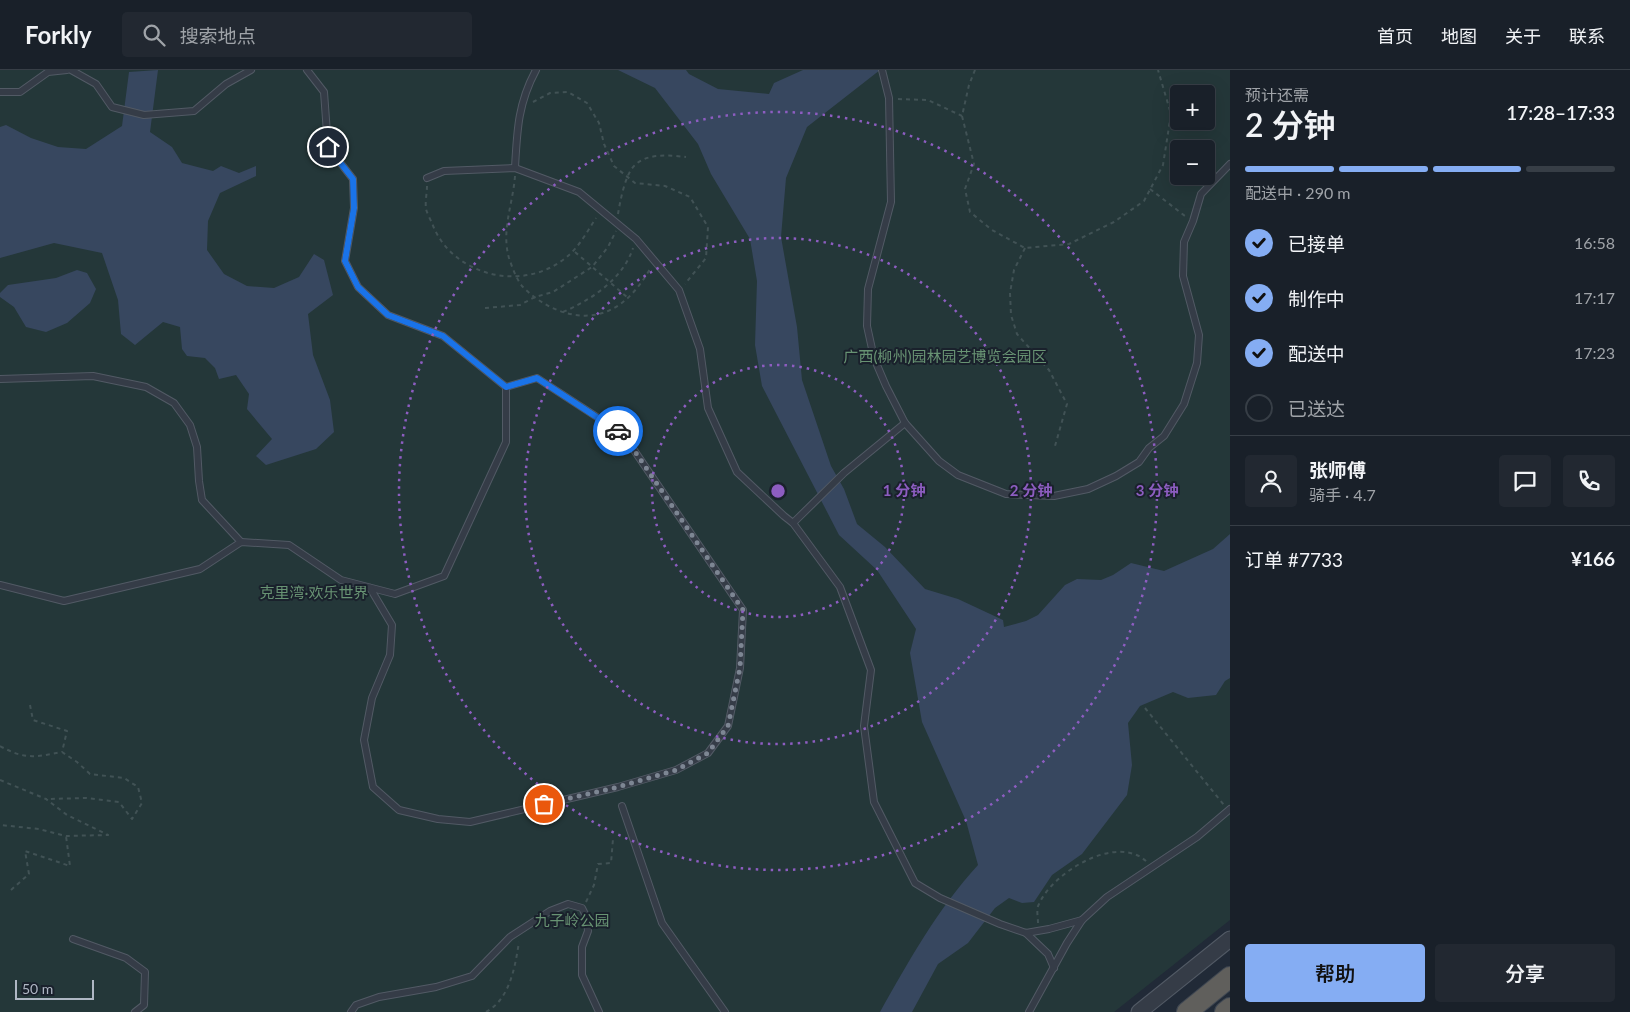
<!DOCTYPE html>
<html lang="zh">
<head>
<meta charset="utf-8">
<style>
	body { margin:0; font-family:Lato,"Noto Sans SC",sans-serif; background:#222831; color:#f1f3f6; height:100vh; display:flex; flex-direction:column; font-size:19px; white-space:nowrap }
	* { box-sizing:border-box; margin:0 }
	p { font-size:16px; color:#9fa3a8 }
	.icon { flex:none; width:28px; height:28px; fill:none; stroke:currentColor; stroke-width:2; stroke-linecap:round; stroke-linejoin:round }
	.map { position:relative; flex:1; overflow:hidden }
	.panel { display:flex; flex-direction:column; background:#192029; width:400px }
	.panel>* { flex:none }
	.buttons { position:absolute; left:1170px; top:15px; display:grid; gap:10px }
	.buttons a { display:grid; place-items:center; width:45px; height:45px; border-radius:5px; background:#192029; box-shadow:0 5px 20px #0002,0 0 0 1px #373e46; font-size:25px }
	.scale { position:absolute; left:15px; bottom:12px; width:79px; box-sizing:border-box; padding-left:5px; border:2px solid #afb7c4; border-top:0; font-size:14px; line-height:18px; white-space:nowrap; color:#afb7c4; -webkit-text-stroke:4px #1a212c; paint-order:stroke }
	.pin { position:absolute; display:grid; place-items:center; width:42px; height:42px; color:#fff; margin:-21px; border:2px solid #fff; border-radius:50%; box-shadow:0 1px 5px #0007 }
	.courier { position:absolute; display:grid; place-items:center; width:50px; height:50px; margin:-25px; border:4px solid #1a73e8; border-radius:50%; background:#fff; color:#222; box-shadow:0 1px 6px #0007 }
	.headline em { font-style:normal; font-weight:600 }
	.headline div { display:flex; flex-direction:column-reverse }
	.headline { display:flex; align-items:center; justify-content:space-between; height:85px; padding:0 15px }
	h1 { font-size:32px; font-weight:600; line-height:38px }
	.bar { display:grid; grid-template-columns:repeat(4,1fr); gap:8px 5px; align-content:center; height:60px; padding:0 15px }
	.bar i { height:6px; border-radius:4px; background:#373e46 }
	.bar .active { background:#85adf3 }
	.bar p { grid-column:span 4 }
	.line { display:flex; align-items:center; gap:12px; padding:0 15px; border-top:1px solid #373e46 }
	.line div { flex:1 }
	.round { display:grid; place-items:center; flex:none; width:52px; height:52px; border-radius:5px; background:#222831 }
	ol { padding:0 15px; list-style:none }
	li { display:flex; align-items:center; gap:15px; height:55px }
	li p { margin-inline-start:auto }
	li .icon { padding:5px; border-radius:50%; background:#85adf3; color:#111; stroke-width:4 }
	li:last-child { color:#9fa3a8 }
	li i { width:28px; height:28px; border:2px solid #373e46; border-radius:50% }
	.primary-button { display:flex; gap:10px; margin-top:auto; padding:10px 15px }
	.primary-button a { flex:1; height:58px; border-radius:5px; background:#85adf3; color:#111; font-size:20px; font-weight:600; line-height:58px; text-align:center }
	.primary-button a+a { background:#222831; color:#f1f3f6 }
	header { display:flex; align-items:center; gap:30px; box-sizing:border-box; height:70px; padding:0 25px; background:#192029; border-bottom:1px solid #373e46 }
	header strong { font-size:24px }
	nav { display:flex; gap:28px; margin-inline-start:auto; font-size:18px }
	.search { width:350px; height:45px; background:#222831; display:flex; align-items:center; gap:12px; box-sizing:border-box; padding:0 18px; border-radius:5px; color:#9fa3a8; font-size:19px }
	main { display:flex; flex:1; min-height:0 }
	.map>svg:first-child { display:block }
	.green { fill:#243739; fill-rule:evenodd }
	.water { fill:#37475f }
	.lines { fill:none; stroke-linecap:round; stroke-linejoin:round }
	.service-casing { stroke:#525a65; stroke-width:8 }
	.tertiary-casing { stroke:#525a65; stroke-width:17 }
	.trunk-casing { stroke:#3f4752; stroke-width:22 }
	.path { stroke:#415255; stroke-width:2; stroke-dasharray:4 4; stroke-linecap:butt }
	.service { stroke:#353c47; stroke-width:6 }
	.tertiary { stroke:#353c47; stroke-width:15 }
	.trunk { stroke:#605f5c; stroke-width:20 }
	.done { stroke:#7d8693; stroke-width:5; stroke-dasharray:0 9 }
	.route { stroke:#1a73e8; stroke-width:6 }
	.ring { fill:none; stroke:#8d5dc1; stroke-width:2.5; stroke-dasharray:2.5 5 }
	.labels { text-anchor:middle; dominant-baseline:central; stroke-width:4; stroke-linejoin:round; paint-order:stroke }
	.park-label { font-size:15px; fill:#689373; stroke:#1a212c }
	.centre { fill:#8d5dc1; stroke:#1a212c; stroke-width:2.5 }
	.ring-label { font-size:15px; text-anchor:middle; font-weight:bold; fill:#8d5dc1; stroke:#1a212c; stroke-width:4; stroke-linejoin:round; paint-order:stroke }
</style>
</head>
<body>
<header>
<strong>Forkly</strong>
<div class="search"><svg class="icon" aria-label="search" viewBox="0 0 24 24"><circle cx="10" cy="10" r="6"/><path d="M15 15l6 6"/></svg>搜索地点</div>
<nav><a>首页</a><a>地图</a><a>关于</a><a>联系</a></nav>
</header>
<main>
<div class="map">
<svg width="1230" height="942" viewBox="0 0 1230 942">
	<rect width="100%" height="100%" fill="#212a37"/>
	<path class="green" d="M0 0H1230V850L1114 942H0ZM1179 24H1206V51H1179ZM1179 79H1206V106H1179Z"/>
	<g class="water">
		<polygon points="158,0 150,62 172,77 182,93 213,101 221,96 239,103 256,96 256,106 220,123 208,151 207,180 224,204 247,216 274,218 299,207 314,184 324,190 333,225 308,244 313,285 330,330 334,362 316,379 266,395 256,386 272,369 247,339 249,324 236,305 219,309 215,298 205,288 187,286 182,279 180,257 163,252 135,275 121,264 118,230 102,183 54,173 0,188 0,57 6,55 31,68 58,77 86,79 122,56 129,2"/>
		<path d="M618 0H686L689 4 718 19 769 24 774 13 803 0H880L807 57 786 108 781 167 797 257 802 310 831 396 844 419 857 454 885 477 925 519 958 529 1003 550 1004 557 1026 551 1038 545 1065 515 1077 509 1101 510 1113 505 1131 493 1164 501 1213 479 1230 464V608L1225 611 1216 625 1188 628 1173 622 1140 636 1128 653 1132 695 1127 725 1082 784 1052 805 1034 832 1022 833 1009 828 995 838 968 873 938 894 912 942H880C910 889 937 840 978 795L966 751 922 652 910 583 916 559 877 500 839 465 762 316 755 275 757 211 750 169 711 104 698 74 655 18Z"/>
		<polygon points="77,200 87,203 96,219 90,233 67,253 46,262 26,257 14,237 0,227 0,223 8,215 56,208"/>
	</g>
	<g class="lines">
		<defs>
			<g id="service">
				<polyline points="71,0 96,14 112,37 144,45 194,41 226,14 251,0"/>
				<polyline points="882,0 889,28 891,132 868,219 867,256 874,288 886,316 905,353 939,391 958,405 1006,424 1054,426 1088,419 1116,406 1139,392 1149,378 1164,366 1184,334 1197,293 1199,265 1183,206 1184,172 1193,151 1201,124 1230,94"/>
				<polyline points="0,22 20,22 48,2 67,0"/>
				<path d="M515 98C517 61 518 33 536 0"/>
				<polyline points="427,108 444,101 515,98 579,122 636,169 679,220 700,279 708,338 737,402 784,446 793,453 840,517 871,600 864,656 874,732 915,813 940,828 1000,854 1026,863 1049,859 1082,850 1107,827 1197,767 1230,739"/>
				<polyline points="0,309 93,306 146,317 174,333 190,355 197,377 199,411 202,430 241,472"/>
				<polyline points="793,453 844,403 905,353"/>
				<polyline points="0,515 64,531 200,499 241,472 289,475 341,510 395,524 444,506 506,372 506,317 443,266 388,245 358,217 345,191 354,138 353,109 328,77 324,22 307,0"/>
				<polyline points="370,518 392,555 390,585 372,628 364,670 373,717 399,740 438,749 470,752 618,717 676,700 708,683 728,656 740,598 743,540 623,364 537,308 506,317"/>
				<polyline points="622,736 662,853 725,942"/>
				<polyline points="1026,863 1048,884 1054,898"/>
				<polyline points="73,869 126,888 145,902 144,935 135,942"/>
				<polyline points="351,942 356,935 379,927 436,917 472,906 510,867 550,841 568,834 582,838 587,848 588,861 582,877 582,905 599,942"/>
				<polyline points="1029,942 1067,873 1082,850"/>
			</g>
			<polyline id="tertiary" points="1139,942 1230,869"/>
			<g id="trunk">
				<polyline points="1187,942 1230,907"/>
				<polyline points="1225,942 1230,938"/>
			</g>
		</defs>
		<use href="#service" class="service-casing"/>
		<use href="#tertiary" class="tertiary-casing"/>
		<use href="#trunk" class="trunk-casing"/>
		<g class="path">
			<polyline points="975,0 969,15 962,46 974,94 965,119 970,142 992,160 1025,178 1069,174 1114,152 1144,131 1163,95 1171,44 1158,0"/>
			<polyline points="898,29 928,30 962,46"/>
			<polyline points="533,32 550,23 568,22 587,33 599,53 604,74 614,96 635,113 665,116 690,127 708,157 706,188 685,214"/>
			<path d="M515 106C513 134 501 160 509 188 512 197 517 210 522 216 543 238 578 254 608 241 627 233 640 216 650 199"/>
			<path d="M427 116C427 123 425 131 426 139 427 143 430 149 432 153 450 203 516 222 560 192 577 181 585 165 596 148"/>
			<polyline points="1150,119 1185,146"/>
			<path d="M618 144C620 132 625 105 634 96 646 83 669 85 686 87"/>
			<polyline points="1025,178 1014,200 1010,223 1011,245 1017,264 1049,300 1067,334 1055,376"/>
			<polyline points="575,182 628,228"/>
			<polyline points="485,238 520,235 535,227 553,222 592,197 608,177 616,161"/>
			<path d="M563 242C591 230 623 209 633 178"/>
			<polyline points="30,635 33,650 67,661 62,682"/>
			<polyline points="1145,638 1224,735"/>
			<path d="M0 676C25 690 35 687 62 682L77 692 90 704 124 708 138 717 142 733 132 749 119 732 86 728 46 729"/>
			<polyline points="0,710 46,729 67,745 108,765 66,766 39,759 0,755"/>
			<polyline points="11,820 29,804 25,781 70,796 66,766"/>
			<polyline points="586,832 594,815 598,794 611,793 613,769"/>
			<path d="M1038 853C1038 847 1036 839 1039 834 1053 802 1117 763 1147 792"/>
			<path d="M486 942C510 929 515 897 519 872"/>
		</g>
		<use href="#service" class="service"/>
		<use href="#tertiary" class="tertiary"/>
		<use href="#trunk" class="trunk"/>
	</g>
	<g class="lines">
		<polyline class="done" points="544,734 618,717 676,700 708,683 728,656 740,598 743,540 623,364 618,361"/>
		<polyline class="route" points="328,77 353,109 354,138 345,191 358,217 388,245 443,266 506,317 537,308 618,361"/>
	</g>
	<g class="ring">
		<circle cx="778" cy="421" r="126"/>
		<circle cx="778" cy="421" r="253"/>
		<circle cx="778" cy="421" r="379"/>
	</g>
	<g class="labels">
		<g class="park-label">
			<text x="945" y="286">广西(柳州)园林园艺博览会园区</text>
			<text x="314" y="522">克里湾·欢乐世界</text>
			<text x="572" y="850">九子岭公园</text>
		</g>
	</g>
	<circle cx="778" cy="421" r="8" class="centre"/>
	<g class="ring-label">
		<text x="904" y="426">1 分钟</text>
		<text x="1031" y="426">2 分钟</text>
		<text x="1157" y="426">3 分钟</text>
	</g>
</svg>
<div class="buttons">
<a>+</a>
<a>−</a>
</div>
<div class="scale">50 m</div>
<div class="pin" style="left:544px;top:734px;background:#ea580c"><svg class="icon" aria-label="bag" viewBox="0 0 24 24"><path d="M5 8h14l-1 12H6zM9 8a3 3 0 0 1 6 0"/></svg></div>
<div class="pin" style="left:328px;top:77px;background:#1f2937"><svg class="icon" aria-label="home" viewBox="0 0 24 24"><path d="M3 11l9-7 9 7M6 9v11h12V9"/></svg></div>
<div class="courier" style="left:618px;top:361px"><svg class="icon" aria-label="car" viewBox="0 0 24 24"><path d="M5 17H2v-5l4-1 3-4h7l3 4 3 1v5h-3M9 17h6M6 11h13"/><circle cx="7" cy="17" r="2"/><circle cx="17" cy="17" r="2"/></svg></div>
</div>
<section class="panel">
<div class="headline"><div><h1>2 分钟</h1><p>预计还需</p></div><em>17:28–17:33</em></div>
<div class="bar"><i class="active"></i><i class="active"></i><i class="active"></i><i></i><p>配送中 · 290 m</p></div>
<ol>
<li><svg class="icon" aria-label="check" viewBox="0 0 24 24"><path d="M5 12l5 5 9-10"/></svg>已接单<p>16:58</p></li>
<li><svg class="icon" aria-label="check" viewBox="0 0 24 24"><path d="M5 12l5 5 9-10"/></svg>制作中<p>17:17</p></li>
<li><svg class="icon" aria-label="check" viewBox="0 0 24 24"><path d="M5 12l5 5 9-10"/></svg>配送中<p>17:23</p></li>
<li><i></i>已送达</li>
</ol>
<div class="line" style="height:90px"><a class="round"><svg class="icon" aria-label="person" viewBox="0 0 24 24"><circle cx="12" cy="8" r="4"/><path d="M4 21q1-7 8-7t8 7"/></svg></a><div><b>张师傅</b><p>骑手 · 4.7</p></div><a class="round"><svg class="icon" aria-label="chat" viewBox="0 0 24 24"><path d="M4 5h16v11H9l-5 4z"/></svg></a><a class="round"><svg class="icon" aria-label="phone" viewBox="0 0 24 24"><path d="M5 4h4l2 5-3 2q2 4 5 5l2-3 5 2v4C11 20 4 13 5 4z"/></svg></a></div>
<div class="line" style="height:65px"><div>订单 #7733</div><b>¥166</b></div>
<div class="primary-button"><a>帮助</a><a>分享</a></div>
</section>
</main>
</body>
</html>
